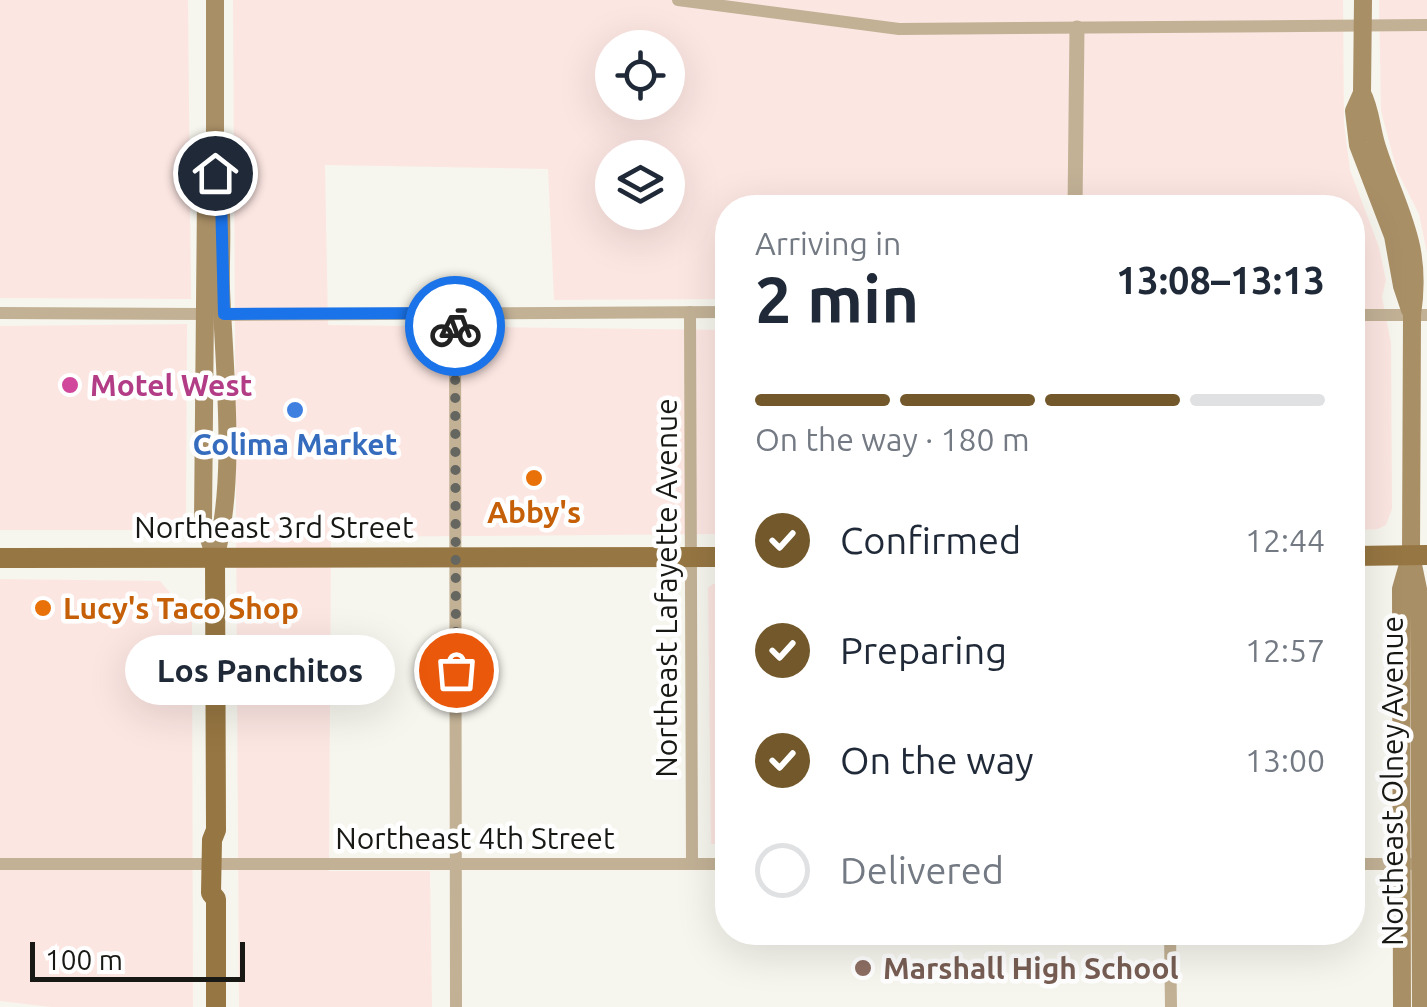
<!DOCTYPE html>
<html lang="en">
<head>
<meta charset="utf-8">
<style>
	body { margin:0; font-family:Ubuntu,sans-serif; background:#f2f2f3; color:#1f2937; height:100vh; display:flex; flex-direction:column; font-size:38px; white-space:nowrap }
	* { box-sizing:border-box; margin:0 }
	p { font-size:32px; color:#747a83 }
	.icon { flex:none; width:55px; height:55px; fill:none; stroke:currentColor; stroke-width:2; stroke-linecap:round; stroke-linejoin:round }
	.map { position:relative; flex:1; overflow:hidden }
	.details { position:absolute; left:715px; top:195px; width:650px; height:750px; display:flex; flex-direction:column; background:#fff; border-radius:40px; box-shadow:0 10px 40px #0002 }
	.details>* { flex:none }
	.buttons { position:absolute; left:595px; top:30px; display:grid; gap:20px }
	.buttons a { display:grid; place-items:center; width:90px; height:90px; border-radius:50%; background:#fff; box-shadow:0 10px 40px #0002; font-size:50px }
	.scale { position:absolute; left:30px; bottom:25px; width:215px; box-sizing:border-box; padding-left:10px; border:5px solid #181815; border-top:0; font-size:28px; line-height:35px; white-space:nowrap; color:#181815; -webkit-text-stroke:8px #fff; paint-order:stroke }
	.pin { position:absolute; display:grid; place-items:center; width:85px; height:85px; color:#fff; margin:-42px; border:5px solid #fff; border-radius:50%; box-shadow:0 2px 10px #0007 }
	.courier { position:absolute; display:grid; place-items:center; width:100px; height:100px; margin:-50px; border:8px solid #1a73e8; border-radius:50%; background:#fff; color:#222; box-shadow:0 2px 12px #0007 }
	.bubble { position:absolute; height:70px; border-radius:35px; background:#fff; box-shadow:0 10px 40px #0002; font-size:32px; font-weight:600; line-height:70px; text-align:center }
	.head em { font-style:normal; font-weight:600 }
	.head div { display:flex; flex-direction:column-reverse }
	.head { display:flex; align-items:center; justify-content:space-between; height:170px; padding:0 40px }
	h1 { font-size:65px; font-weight:600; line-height:75px }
	.bar { display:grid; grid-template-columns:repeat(4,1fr); gap:15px 10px; align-content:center; height:120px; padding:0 40px }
	.bar i { height:12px; border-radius:8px; background:#e0e1e3 }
	.bar .active { background:#72582a }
	.bar p { grid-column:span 4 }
	ol { padding:0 40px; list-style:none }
	li { display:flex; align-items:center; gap:30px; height:110px }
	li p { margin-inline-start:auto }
	li .icon { padding:10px; border-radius:50%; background:#72582a; color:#fff; stroke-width:4 }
	li:last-child { color:#747a83 }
	li i { width:55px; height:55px; border:5px solid #e0e1e3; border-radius:50% }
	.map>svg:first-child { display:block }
	.commercial { fill:#fce6e2; fill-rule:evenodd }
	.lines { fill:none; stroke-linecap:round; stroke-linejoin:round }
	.minor { stroke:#c2b195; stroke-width:12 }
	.tertiary { stroke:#c2b195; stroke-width:15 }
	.secondary { stroke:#a98f66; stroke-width:18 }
	.primary { stroke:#967642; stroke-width:20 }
	.done { stroke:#666661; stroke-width:10; stroke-dasharray:0 18 }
	.route { stroke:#1a73e8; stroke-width:12 }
	.hotel-dot { fill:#d1479c; stroke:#fff; stroke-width:4 }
	.shop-dot { fill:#3f7fe0; stroke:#fff; stroke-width:4 }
	.food-dot { fill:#e8710a; stroke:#fff; stroke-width:4 }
	.education-dot { fill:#8d6e63; stroke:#fff; stroke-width:4 }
	.labels { text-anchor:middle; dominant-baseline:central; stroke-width:9; stroke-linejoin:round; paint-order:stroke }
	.hotel-label { font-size:30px; font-weight:bold; fill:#b23c85; stroke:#fff; text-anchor:start }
	.shop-label { font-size:30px; font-weight:bold; fill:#366cbe; stroke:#fff }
	.food-label { font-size:30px; font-weight:bold; fill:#c56008; stroke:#fff }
	.street-label { font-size:30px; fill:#181815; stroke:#fff }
	.education-label { font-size:30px; font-weight:bold; fill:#785e54; stroke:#fff; text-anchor:start }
</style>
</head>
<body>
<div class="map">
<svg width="1427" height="1007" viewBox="0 0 1427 1007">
	<rect width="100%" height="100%" fill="#f7f6ee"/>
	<g class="commercial">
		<polygon points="0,0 188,0 191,299 0,298"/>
		<path d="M233 0H1343L1344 123 1350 170 1379 247 1386 280 1382 297 1391 343 1392 509 1386 525 1378 529 1353 530 1352 208H728L727 299 554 300 548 169 325 165 328 325 727 330V534L331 537 329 871H430L432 1007H239ZM612 48H668V102H612ZM612 158H668V212H612Z"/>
		<polygon points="1379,0 1427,0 1427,253 1419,214 1397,171 1381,111"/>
		<polygon points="187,324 186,530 0,530 0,326"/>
		<polygon points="0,579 160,581 192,619 193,1007 51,1007 0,1001"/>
		<polygon points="713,584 727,584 727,844 711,844 708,588"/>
	</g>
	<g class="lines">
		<g class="minor">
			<polyline points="678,0 899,29 1427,25"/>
			<polyline points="455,289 456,1007"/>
			<polyline points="690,312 692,864"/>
			<polyline points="0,313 204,314"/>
			<polyline points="224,315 728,312"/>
			<polyline points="1352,315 1427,315"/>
			<polyline points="0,864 212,864"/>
			<polyline points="222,864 728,864"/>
			<polyline points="1352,864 1410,864"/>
			<polyline points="1170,932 1171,1007"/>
		</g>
		<polyline class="tertiary" points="1075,208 1077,28"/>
		<g class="secondary">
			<polyline points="1363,0 1362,93 1354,111 1358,145 1393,236 1402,286 1410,310"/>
			<path d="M1362 93C1371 110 1371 129 1377 147 1398 212 1423 243 1412 315L1411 555 1418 589 1419 612 1421 1007"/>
			<polyline points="215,173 206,197 203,521 215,557"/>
			<path d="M215 558C237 480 224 370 221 288 220 249 225 211 215 173V0"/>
			<polyline points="1402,1007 1401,589 1409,561"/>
		</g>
		<g class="primary">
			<polyline points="1352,556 1427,555"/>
			<polyline points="0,558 728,557"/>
			<polyline points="215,558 216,830 212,840 211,893 216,899 216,1007"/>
		</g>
	</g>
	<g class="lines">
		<polyline class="done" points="455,326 456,670"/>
		<polyline class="route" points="215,173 221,197 224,314 455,313 455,326"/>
	</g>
	<circle class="hotel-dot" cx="70" cy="385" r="10"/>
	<circle class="shop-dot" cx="295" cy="410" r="10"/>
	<g class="food-dot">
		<circle cx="534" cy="478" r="10"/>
		<circle cx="43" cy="608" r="10"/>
	</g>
	<circle class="education-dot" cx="863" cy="968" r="10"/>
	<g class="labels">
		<g class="hotel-label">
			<text x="90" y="385">Motel West</text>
		</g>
		<g class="shop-label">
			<text x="295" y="444">Colima Market</text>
		</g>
		<g class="food-label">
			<text x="534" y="512">Abby's</text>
			<text x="63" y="608" text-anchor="start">Lucy's Taco Shop</text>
		</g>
		<g class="street-label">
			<text x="274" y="527">Northeast 3rd Street</text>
			<text transform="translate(666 588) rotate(-90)">Northeast Lafayette Avenue</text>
			<text transform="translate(1392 781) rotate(-90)">Northeast Olney Avenue</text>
			<text x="475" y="838">Northeast 4th Street</text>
		</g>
		<g class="education-label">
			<text x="883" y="968">Marshall High School</text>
		</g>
	</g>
</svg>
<div class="buttons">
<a><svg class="icon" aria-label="locate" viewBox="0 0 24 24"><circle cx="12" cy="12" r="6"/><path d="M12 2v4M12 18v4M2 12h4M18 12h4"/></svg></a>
<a><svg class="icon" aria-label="layers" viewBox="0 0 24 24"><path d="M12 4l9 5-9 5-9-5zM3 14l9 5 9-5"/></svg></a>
</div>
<div class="scale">100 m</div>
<div class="pin" style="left:456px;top:670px;background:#ea580c"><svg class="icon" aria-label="bag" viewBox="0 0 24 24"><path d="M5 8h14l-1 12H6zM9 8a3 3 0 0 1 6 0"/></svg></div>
<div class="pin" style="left:215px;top:173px;background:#1f2937"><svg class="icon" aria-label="home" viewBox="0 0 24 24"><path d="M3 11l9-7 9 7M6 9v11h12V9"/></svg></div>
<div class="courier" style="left:455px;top:326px"><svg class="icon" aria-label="bike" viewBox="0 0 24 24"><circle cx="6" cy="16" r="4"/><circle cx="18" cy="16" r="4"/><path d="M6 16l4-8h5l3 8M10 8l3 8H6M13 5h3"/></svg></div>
<div class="bubble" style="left:125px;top:635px;width:270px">Los Panchitos</div>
<section class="details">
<div class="head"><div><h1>2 min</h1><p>Arriving in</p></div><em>13:08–13:13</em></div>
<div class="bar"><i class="active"></i><i class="active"></i><i class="active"></i><i></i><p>On the way · 180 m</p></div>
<ol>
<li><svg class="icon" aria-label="check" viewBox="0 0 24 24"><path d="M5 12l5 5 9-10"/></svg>Confirmed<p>12:44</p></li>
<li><svg class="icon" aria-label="check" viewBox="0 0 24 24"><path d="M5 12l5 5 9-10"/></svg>Preparing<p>12:57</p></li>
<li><svg class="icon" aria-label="check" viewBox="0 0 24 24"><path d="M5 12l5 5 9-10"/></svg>On the way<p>13:00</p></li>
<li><i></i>Delivered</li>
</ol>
</section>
</div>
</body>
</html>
